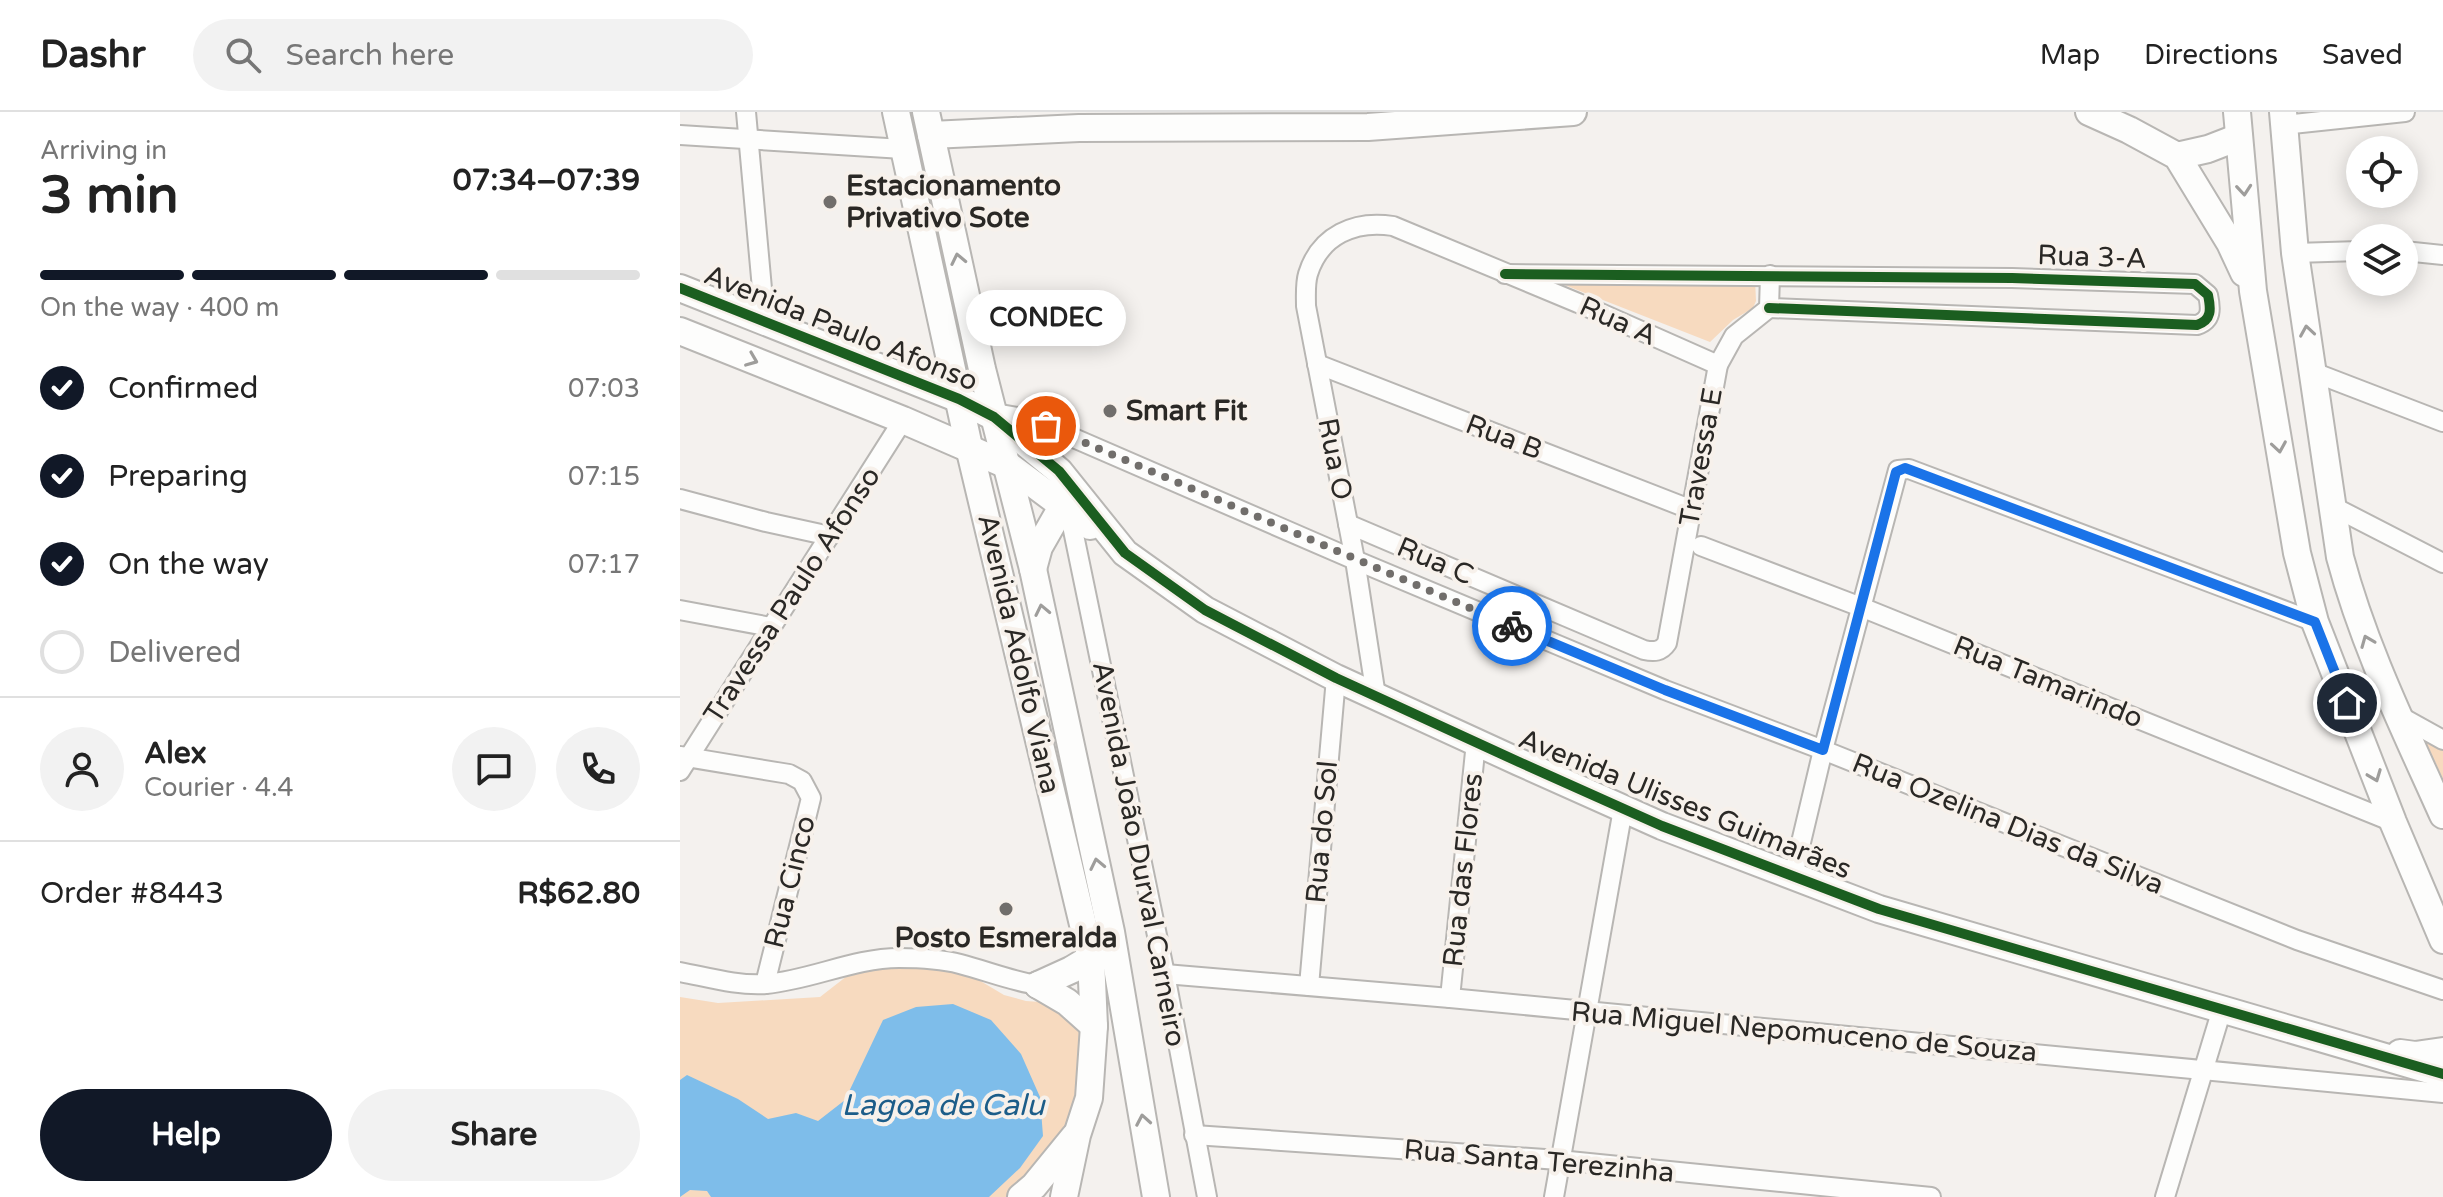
<!DOCTYPE html>
<html lang="en">
<head>
<meta charset="utf-8">
<style>
	body { margin:0; font-family:"Varela Round",sans-serif; background:#f2f2f2; color:#222; height:100vh; display:flex; flex-direction:column; font-size:30px; white-space:nowrap }
	* { box-sizing:border-box; margin:0 }
	p { font-size:26px; color:#767676 }
	.icon { flex:none; width:44px; height:44px; fill:none; stroke:currentColor; stroke-width:2; stroke-linecap:round; stroke-linejoin:round }
	.map { position:relative; flex:1; overflow:hidden }
	.sheet { display:flex; flex-direction:column; background:#fff; width:680px }
	.sheet>* { flex:none }
	.fabs { position:absolute; left:1666px; top:24px; display:grid; gap:16px }
	.fabs a { display:grid; place-items:center; width:72px; height:72px; border-radius:50%; background:#fff; box-shadow:0 4px 20px #0003; font-size:40px }
	.pin { position:absolute; display:grid; place-items:center; width:68px; height:68px; color:#fff; margin:-34px; border:4px solid #fff; border-radius:50%; box-shadow:0 2px 8px #0007 }
	.courier { position:absolute; display:grid; place-items:center; width:80px; height:80px; margin:-40px; border:6px solid #1a73e8; border-radius:50%; background:#fff; color:#222; box-shadow:0 2px 10px #0007 }
	.bubble { position:absolute; height:56px; border-radius:28px; background:#fff; box-shadow:0 4px 20px #0003; font-size:26px; font-weight:700; line-height:56px; text-align:center }
	.summary em { font-style:normal; font-weight:700 }
	.summary div { display:flex; flex-direction:column-reverse }
	.summary { display:flex; align-items:center; justify-content:space-between; height:136px; padding:0 40px }
	h1 { font-size:52px; font-weight:700; line-height:60px }
	.bar { display:grid; grid-template-columns:repeat(4,1fr); gap:12px 8px; align-content:center; height:96px; padding:0 40px }
	.bar i { height:10px; border-radius:6px; background:#e0e0e0 }
	.bar .current { background:#111827 }
	.bar p { grid-column:span 4 }
	.line { display:flex; align-items:center; gap:20px; padding:0 40px; border-top:2px solid #e0e0e0 }
	.line div { flex:1 }
	.round { display:grid; place-items:center; flex:none; width:84px; height:84px; border-radius:42px; background:#f2f2f2 }
	ol { padding:0 40px; list-style:none }
	li { display:flex; align-items:center; gap:24px; height:88px }
	li p { margin-inline-start:auto }
	li .icon { padding:8px; border-radius:50%; background:#111827; color:#fff; stroke-width:4 }
	li:last-child { color:#767676 }
	li i { width:44px; height:44px; border:4px solid #e0e0e0; border-radius:50% }
	.cta { display:flex; gap:16px; margin-top:auto; padding:16px 40px }
	.cta a { flex:1; height:92px; border-radius:48px; background:#111827; color:#fff; font-size:32px; font-weight:700; line-height:92px; text-align:center }
	.cta a+a { background:#f2f2f2; color:#222 }
	header { display:flex; align-items:center; gap:48px; box-sizing:border-box; height:112px; padding:0 40px; background:#fff; border-bottom:2px solid #e0e0e0 }
	header strong { font-size:38px }
	nav { display:flex; gap:44px; margin-inline-start:auto; font-size:28px }
	.search { width:560px; height:72px; background:#f2f2f2; display:flex; align-items:center; gap:20px; box-sizing:border-box; padding:0 28px; border-radius:44px; color:#767676; font-size:30px }
	main { display:flex; flex:1; min-height:0 }
	.map>svg:first-child { display:block }
	.green { fill:#f7dabf }
	.water { fill:#7ebdea }
	.lines { fill:none; stroke-linecap:round; stroke-linejoin:round }
	.street-casing { stroke:#b8b6b3; stroke-width:22 }
	.secondary-casing { stroke:#b8b6b3; stroke-width:30 }
	.street { stroke:#fdfdfc; stroke-width:18 }
	.secondary { stroke:#fdfdfc; stroke-width:26 }
	.cycleway-casing { stroke:#f7f1eb; stroke-width:15 }
	.cycleway { stroke:#1b5e20; stroke-width:10 }
	.oneway { stroke:#9e9d9b }
	.done { stroke:#716e6b; stroke-width:8; stroke-dasharray:0 14.4 }
	.route { stroke:#1a73e8; stroke-width:10 }
	.poi-dot { fill:#716e6b; stroke:#f7f1eb; stroke-width:3 }
	.labels { text-anchor:middle; dominant-baseline:central; stroke-width:8; stroke-linejoin:round; paint-order:stroke }
	.poi-label { font-size:28px; font-weight:bold; fill:#2a2825; stroke:#f7f1eb; text-anchor:start }
	.street-label { font-size:28px; fill:#2a2825; stroke:#f7f1eb }
	.water-label { font-size:30px; font-style:italic; fill:#1c5d89; stroke:#f7f1eb }
</style>
</head>
<body>
<header>
<strong>Dashr</strong>
<div class="search"><svg class="icon" aria-label="search" viewBox="0 0 24 24"><circle cx="10" cy="10" r="6"/><path d="M15 15l6 6"/></svg>Search here</div>
<nav><a>Map</a><a>Directions</a><a>Saved</a></nav>
</header>
<main>
<section class="sheet">
<div class="summary"><div><h1>3 min</h1><p>Arriving in</p></div><em>07:34–07:39</em></div>
<div class="bar"><i class="current"></i><i class="current"></i><i class="current"></i><i></i><p>On the way · 400 m</p></div>
<ol>
<li><svg class="icon" aria-label="check" viewBox="0 0 24 24"><path d="M5 12l5 5 9-10"/></svg>Confirmed<p>07:03</p></li>
<li><svg class="icon" aria-label="check" viewBox="0 0 24 24"><path d="M5 12l5 5 9-10"/></svg>Preparing<p>07:15</p></li>
<li><svg class="icon" aria-label="check" viewBox="0 0 24 24"><path d="M5 12l5 5 9-10"/></svg>On the way<p>07:17</p></li>
<li><i></i>Delivered</li>
</ol>
<div class="line" style="height:144px"><a class="round"><svg class="icon" aria-label="person" viewBox="0 0 24 24"><circle cx="12" cy="8" r="4"/><path d="M4 21q1-7 8-7t8 7"/></svg></a><div><b>Alex</b><p>Courier · 4.4</p></div><a class="round"><svg class="icon" aria-label="chat" viewBox="0 0 24 24"><path d="M4 5h16v11H9l-5 4z"/></svg></a><a class="round"><svg class="icon" aria-label="phone" viewBox="0 0 24 24"><path d="M5 4h4l2 5-3 2q2 4 5 5l2-3 5 2v4C11 20 4 13 5 4z"/></svg></a></div>
<div class="line" style="height:104px"><div>Order #8443</div><b>R$62.80</b></div>
<div class="cta"><a>Help</a><a>Share</a></div>
</section>
<div class="map">
<svg width="1763" height="1085" viewBox="0 0 1763 1085">
	<rect width="100%" height="100%" fill="#f4f1ee"/>
	<g class="green">
		<polygon points="1075,167 1076,189 1073,196 1053,208 1030,230 877,170"/>
		<polygon points="1745,628 1763,638 1763,667"/>
		<polygon points="220,851 287,861 324,883 346,889 374,891 386,897 406,926 398,990 378,1039 347,1085 0,1085 0,885 38,891 140,885 167,864 191,854"/>
	</g>
	<polygon class="water" points="273,892 311,908 341,942 360,985 363,1024 340,1056 309,1085 31,1085 27,1079 10,1078 0,1085 0,968 7,963 58,987 88,1007 116,1001 138,1009 165,988 203,908 236,895"/>
	<g class="lines">
		<defs>
			<g id="street">
				<polyline points="66,0 85,210"/>
				<polyline points="1604,13 1725,0"/>
				<polyline points="0,23 223,37"/>
				<polyline points="1724,139 1763,143"/>
				<polyline points="1615,141 1680,139"/>
				<path d="M825 162 1332 166 1515 172 1528 183C1531 197 1532 208 1517 213L1089 196"/>
				<polyline points="637,252 1012,398"/>
				<polyline points="1633,260 1763,310"/>
				<polyline points="366,314 675,448 985,578 1143,638 1617,828 1763,878"/>
				<polyline points="0,387 86,410 150,424"/>
				<polyline points="388,394 485,862 527,1085"/>
				<polyline points="1652,394 1763,451"/>
				<path d="M668 412 964 538C974 540 981 540 987 531L1038 253 1054 224 1089 196 1090 163"/>
				<polyline points="1021,434 1181,495 1713,710"/>
				<polyline points="0,498 91,515"/>
				<path d="M696 584 675 448 626 194C626 184 625 172 628 162 640 123 675 108 713 114L898 191 1038 253"/>
				<polyline points="1718,603 1763,628"/>
				<polyline points="0,644 109,662 122,669 131,686 85,872"/>
				<polyline points="0,659 223,308"/>
				<polyline points="1113,764 1143,638 1218,358 1229,357 1635,510"/>
				<path d="M0 860C27 865 57 874 86 872 131 868 174 846 219 846 239 846 261 847 280 852 307 859 331 869 358 873"/>
				<polyline points="485,862 770,886 1763,981"/>
				<polyline points="629,874 656,566"/>
				<polyline points="770,886 796,630"/>
				<polyline points="514,1023 879,1048 1251,1085"/>
				<polyline points="874,1085 943,697"/>
				<polyline points="1485,1085 1542,897"/>
			</g>
			<g id="secondary">
				<polyline points="216,0 289,335 411,846 414,914 409,986 397,1023 384,1085"/>
				<polyline points="246,0 302,257 353,457 431,820 476,1085"/>
				<polyline points="1409,0 1449,18 1497,44 1550,131 1564,161"/>
				<polyline points="1557,0 1573,179 1617,441 1635,510 1713,710 1763,828"/>
				<path d="M1603 0 1615 141 1660 445C1684 535 1725 618 1763 703"/>
				<polyline points="251,23 399,16 688,15 893,0"/>
				<polyline points="1497,44 1528,37 1559,25"/>
				<polyline points="0,176 279,287 314,305 379,359 445,441 525,498 656,566 839,650 982,714 1199,797 1763,962"/>
				<polyline points="0,219 223,308 329,354 410,414"/>
				<polyline points="314,305 366,314"/>
				<polyline points="353,457 359,435 383,393"/>
				<polyline points="358,873 387,890 414,914"/>
				<polyline points="358,873 391,858 411,846"/>
				<polyline points="1720,941 1735,943 1763,939"/>
				<polyline points="341,1085 354,1074 394,1025"/>
			</g>
		</defs>
		<use href="#street" class="street-casing"/>
		<use href="#secondary" class="secondary-casing"/>
		<use href="#street" class="street"/>
		<use href="#secondary" class="secondary"/>
		<defs>
			<g id="cycleway">
				<path d="M825 162 1332 166 1515 172 1528 183C1531 197 1532 208 1517 213L1089 196"/>
				<polyline points="0,176 279,287 314,305 379,359 445,441 525,498 656,566 839,650 982,714 1199,797 1763,962"/>
			</g>
		</defs>
		<use href="#cycleway" class="cycleway-casing"/>
		<use href="#cycleway" class="cycleway"/>
	</g>
	<defs><path id="oneway-chevron" d="M-2-3.5L2.5 0L-2 3.5" fill="none" stroke-width="1.6" stroke-linecap="round" stroke-linejoin="round" transform="scale(2)"/></defs>
	<g class="oneway">
		<use href="#oneway-chevron" transform="translate(1564 78) rotate(85)"/>
		<use href="#oneway-chevron" transform="translate(278 147) rotate(-102)"/>
		<use href="#oneway-chevron" transform="translate(1627 219) rotate(-99)"/>
		<use href="#oneway-chevron" transform="translate(72 248) rotate(22)"/>
		<use href="#oneway-chevron" transform="translate(1599 335) rotate(81)"/>
		<use href="#oneway-chevron" transform="translate(362 498) rotate(-102)"/>
		<use href="#oneway-chevron" transform="translate(1687 529) rotate(-112)"/>
		<use href="#oneway-chevron" transform="translate(1695 664) rotate(69)"/>
		<use href="#oneway-chevron" transform="translate(417 752) rotate(-102)"/>
		<use href="#oneway-chevron" transform="translate(463 1008) rotate(-100)"/>
	</g>
	<g class="lines">
		<polyline class="done" points="366,314 832,514"/>
		<polyline class="route" points="832,514 985,578 1143,638 1216,360 1225,356 1635,510 1667,591"/>
	</g>
	<g class="poi-dot">
		<circle cx="150" cy="90" r="8"/>
		<circle cx="430" cy="299" r="8"/>
		<circle cx="326" cy="797" r="8"/>
	</g>
	<g class="labels">
		<g class="poi-label">
			<text x="166" y="74">Estacionamento<tspan x="166" dy="32">Privativo Sote</tspan></text>
			<text x="446" y="299">Smart Fit</text>
			<text x="326" y="826" text-anchor="middle">Posto Esmeralda</text>
		</g>
		<g class="street-label">
			<text transform="translate(1412 145) rotate(2)">Rua 3-A</text>
			<text transform="translate(938 209) rotate(24)">Rua A</text>
			<text transform="translate(161 216) rotate(22)">Avenida Paulo Afonso</text>
			<text transform="translate(824 325) rotate(21)">Rua B</text>
			<text transform="translate(1021 345) rotate(-80)">Travessa E</text>
			<text transform="translate(655 347) rotate(79)">Rua O</text>
			<text transform="translate(755 449) rotate(23)">Rua C</text>
			<text transform="translate(112 483) rotate(-57)">Travessa Paulo Afonso</text>
			<text transform="translate(339 542) rotate(77)">Avenida Adolfo Viana</text>
			<text transform="translate(1368 570) rotate(22)">Rua Tamarindo</text>
			<text transform="translate(1005 692) rotate(22)">Avenida Ulisses Guimarães</text>
			<text transform="translate(1328 712) rotate(22)">Rua Ozelina Dias da Silva</text>
			<text transform="translate(642 720) rotate(-85)">Rua do Sol</text>
			<text transform="translate(459 742) rotate(79)">Avenida João Durval Carneiro</text>
			<text transform="translate(783 758) rotate(-84)">Rua das Flores</text>
			<text transform="translate(110 770) rotate(-76)">Rua Cinco</text>
			<text transform="translate(1124 920) rotate(5)">Rua Miguel Nepomuceno de Souza</text>
			<text transform="translate(859 1049) rotate(5)">Rua Santa Terezinha</text>
		</g>
		<g class="water-label">
			<text x="263" y="993">Lagoa de Calu</text>
		</g>
	</g>
</svg>
<div class="fabs">
<a><svg class="icon" aria-label="locate" viewBox="0 0 24 24"><circle cx="12" cy="12" r="6"/><path d="M12 2v4M12 18v4M2 12h4M18 12h4"/></svg></a>
<a><svg class="icon" aria-label="layers" viewBox="0 0 24 24"><path d="M12 4l9 5-9 5-9-5zM3 14l9 5 9-5"/></svg></a>
</div>
<div class="pin" style="left:366px;top:314px;background:#ea580c"><svg class="icon" aria-label="bag" viewBox="0 0 24 24"><path d="M5 8h14l-1 12H6zM9 8a3 3 0 0 1 6 0"/></svg></div>
<div class="pin" style="left:1667px;top:591px;background:#1f2937"><svg class="icon" aria-label="home" viewBox="0 0 24 24"><path d="M3 11l9-7 9 7M6 9v11h12V9"/></svg></div>
<div class="courier" style="left:832px;top:514px"><svg class="icon" aria-label="bike" viewBox="0 0 24 24"><circle cx="6" cy="16" r="4"/><circle cx="18" cy="16" r="4"/><path d="M6 16l4-8h5l3 8M10 8l3 8H6M13 5h3"/></svg></div>
<div class="bubble" style="left:286px;top:178px;width:160px">CONDEC</div>
</div>
</main>
</body>
</html>
